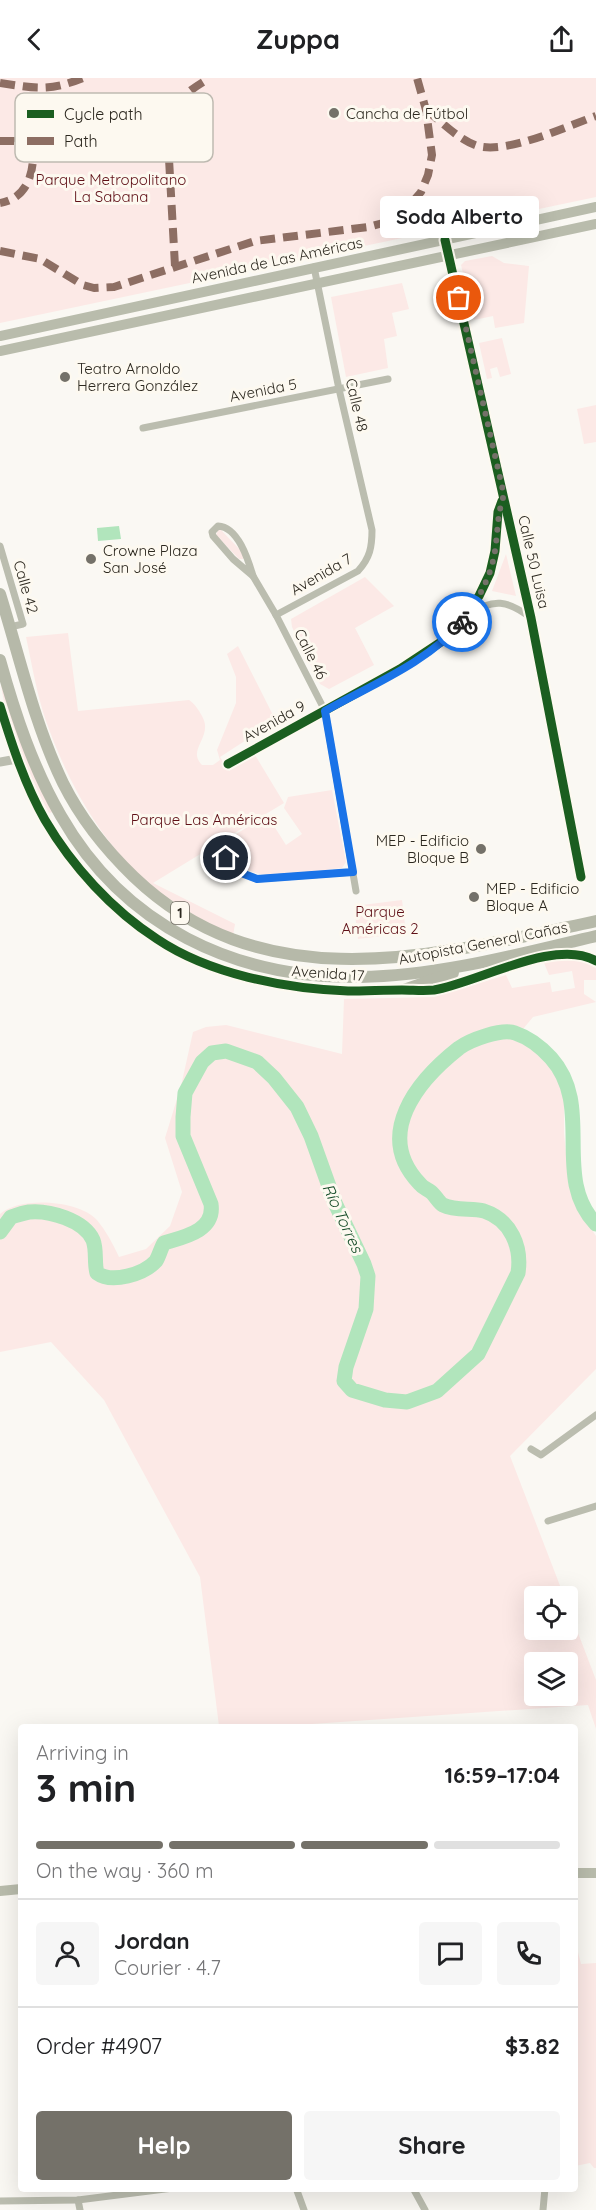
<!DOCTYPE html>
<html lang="en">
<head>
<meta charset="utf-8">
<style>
	body { margin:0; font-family:Quicksand,sans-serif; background:#f6f6f6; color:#202124; height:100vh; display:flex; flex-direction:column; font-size:22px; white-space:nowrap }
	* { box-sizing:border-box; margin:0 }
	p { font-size:20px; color:#757577 }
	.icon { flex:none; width:33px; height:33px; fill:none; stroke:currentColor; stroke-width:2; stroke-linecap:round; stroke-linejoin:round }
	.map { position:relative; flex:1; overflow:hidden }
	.sheet { position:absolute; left:18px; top:1646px; width:560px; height:468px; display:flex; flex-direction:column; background:#fff; border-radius:6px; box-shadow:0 6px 24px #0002 }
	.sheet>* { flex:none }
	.controls { position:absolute; left:524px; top:1508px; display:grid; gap:12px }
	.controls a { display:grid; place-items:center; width:54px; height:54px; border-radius:6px; background:#fff; box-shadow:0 6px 24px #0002; font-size:30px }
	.pin { position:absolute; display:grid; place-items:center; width:51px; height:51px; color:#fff; margin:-26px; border:3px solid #fff; border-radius:50%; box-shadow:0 2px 6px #0007 }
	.courier { position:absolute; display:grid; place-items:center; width:60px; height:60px; margin:-30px; border:4px solid #1a73e8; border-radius:50%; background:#fff; color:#222; box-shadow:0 2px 8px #0007 }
	.bubble { position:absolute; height:42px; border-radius:6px; background:#fff; box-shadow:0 6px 24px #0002; font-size:20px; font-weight:800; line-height:42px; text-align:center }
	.summary em { font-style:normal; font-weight:800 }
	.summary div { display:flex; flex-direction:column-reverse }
	.summary { display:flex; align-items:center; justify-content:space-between; height:102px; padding:0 18px }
	h1 { font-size:39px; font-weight:800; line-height:45px }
	.bar { display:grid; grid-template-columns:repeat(4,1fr); gap:9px 6px; align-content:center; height:72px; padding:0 18px }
	.bar i { height:8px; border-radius:4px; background:#e0e0e0 }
	.bar .on { background:#747169 }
	.bar p { grid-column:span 4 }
	.line { display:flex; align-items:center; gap:15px; padding:0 18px; border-top:2px solid #e0e0e0 }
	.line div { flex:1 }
	.round { display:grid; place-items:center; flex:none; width:63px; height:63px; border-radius:6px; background:#f6f6f6 }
	.cta { display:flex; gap:12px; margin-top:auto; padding:12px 18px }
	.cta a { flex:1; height:69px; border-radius:6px; background:#747169; color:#fff; font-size:24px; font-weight:800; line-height:69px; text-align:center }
	.cta a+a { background:#f6f6f6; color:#202124 }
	header { display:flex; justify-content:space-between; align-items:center; height:78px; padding:0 18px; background:#fff; font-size:27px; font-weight:800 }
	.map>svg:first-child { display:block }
	.green { fill:#fce9e6; fill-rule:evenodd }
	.water { fill:#b1e5bc }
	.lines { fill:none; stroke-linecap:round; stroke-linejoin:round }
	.river { stroke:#b1e5bc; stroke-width:15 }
	.minor { stroke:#bbbdaf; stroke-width:7 }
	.tertiary { stroke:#bbbdaf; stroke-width:9 }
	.secondary { stroke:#b9bcac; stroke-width:10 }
	.trunk { stroke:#b6b9a9; stroke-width:12 }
	.quiet { stroke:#8d6e63; stroke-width:8; stroke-dasharray:15 8; stroke-linecap:butt }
	.cycleway-casing { stroke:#fdf9f0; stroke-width:13 }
	.cycleway { stroke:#1b5e20; stroke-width:9 }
	.done { stroke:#747169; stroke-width:6; stroke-dasharray:0 10.8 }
	.route { stroke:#1a73e8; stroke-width:8 }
	.poi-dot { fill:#747169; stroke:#fdf9f0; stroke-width:2 }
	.labels { text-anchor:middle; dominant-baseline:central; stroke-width:6; stroke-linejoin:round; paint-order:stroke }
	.shield { fill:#fdf9f0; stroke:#6b675e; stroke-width:1.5 }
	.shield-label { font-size:14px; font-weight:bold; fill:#2c281f }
	.poi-label { font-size:15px; fill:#2c281f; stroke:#fdf9f0; text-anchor:start }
	.park-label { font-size:15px; fill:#5f1017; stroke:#fdf9f0 }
	.street-label { font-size:15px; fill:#2c281f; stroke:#fdf9f0 }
	.water-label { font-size:16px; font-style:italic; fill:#164d29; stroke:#fdf9f0 }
	.key { fill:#fdf9f0; stroke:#bebab1; stroke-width:1.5 }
	.key-label { font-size:16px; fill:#2c281f }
</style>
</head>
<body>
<header><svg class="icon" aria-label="back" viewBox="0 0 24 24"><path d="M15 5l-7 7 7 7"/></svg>Zuppa<svg class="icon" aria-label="share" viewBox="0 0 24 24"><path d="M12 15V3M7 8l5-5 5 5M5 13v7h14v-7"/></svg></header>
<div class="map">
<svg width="596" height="2132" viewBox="0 0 596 2132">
	<rect width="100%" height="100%" fill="#faf8f3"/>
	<g class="green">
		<polygon points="0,0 596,0 596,119 0,245"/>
		<polygon points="492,178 504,185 529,188 524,245 495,250 493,238 474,242 461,187 465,183"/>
		<polygon points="402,205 409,231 392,235 397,258 384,261 388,290 346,299 331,219"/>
		<polygon points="502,260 511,296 500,299 497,289 490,291 492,300 487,301 479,265"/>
		<polygon points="596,327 596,364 584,366 577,331"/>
		<polygon points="218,452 221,452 244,476 243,481 239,481 216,457"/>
		<polygon points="506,476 516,518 492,513"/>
		<polygon points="365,499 394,528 355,550 374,587 329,611 320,606 292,549 291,541"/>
		<path d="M68 555 78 633 189 622C195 626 198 631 202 638 214 659 186 671 202 687H213L220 682 217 672 236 625V599L227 576 238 568 276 643 220 679 229 693 255 677 284 725 153 805 235 846 233 858C205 844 175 829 151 808 101 765 68 705 46 643 37 617 32 587 26 559Z"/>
		<path d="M0 593 53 734 49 735C30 699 0 633 0 593Z"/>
		<path d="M332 712 346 784 342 790C323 792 272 800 256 795 248 793 238 786 236 777L239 773 233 766 230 768 220 766 267 737 286 767 302 756 284 730 288 719Z"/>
		<polygon points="402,822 406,855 358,861 354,828"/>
		<path d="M565 880 582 882 596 890V902H584V916L596 924 533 939 514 962 535 972 551 991 564 1013V1055L568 1097 580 1134 596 1158V1291L510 1378 564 1518H534V1551H567V1526L596 1602V1651L588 1627 283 1648H219L200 1499 104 1322 51 1264 0 1274V1136C20 1118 79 1122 97 1142 106 1153 113 1166 119 1179L146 1171 170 1148 182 1114 165 1060 181 1008 193 954 206 949 226 947 342 976 344 921 434 919 506 897 512 910 550 904 552 914 575 910 572 893 549 897 544 885ZM534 1584H567V1617H534Z"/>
		<polygon points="575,1866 576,1866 581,1886 596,1885 596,2090 594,2090 590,2085 575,2088"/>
	</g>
	<polygon class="water" points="119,448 121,461 98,463 97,450"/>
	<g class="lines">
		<path class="river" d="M0 1154 11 1139C17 1137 23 1135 29 1134 49 1132 84 1142 93 1162 97 1172 94 1185 97 1195 112 1206 144 1196 156 1183 159 1178 161 1170 164 1165 184 1159 215 1153 211 1126L183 1058V1039L185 1015 202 984 212 975 226 973 257 984 274 1000 297 1029 311 1058 335 1125 364 1186 368 1198 366 1231 346 1289 344 1303 352 1312 385 1322 407 1324 437 1313 478 1276 518 1195C522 1169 511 1142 484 1133 472 1130 455 1133 443 1127 439 1125 435 1117 431 1114 427 1111 423 1110 420 1106 373 1057 417 1003 459 970 470 962 502 950 515 955 530 960 541 969 551 980 595 1029 551 1099 596 1146"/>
		<g class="minor">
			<polyline points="445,162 531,540 581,799"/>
			<polyline points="143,350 388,301"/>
			<path d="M218 448C238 449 248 481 253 498L233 481 213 458 212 454Z"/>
			<polyline points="0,468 23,546 10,549"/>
			<polyline points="253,498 276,537 325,633 356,813"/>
			<path d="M469 536C493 520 508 522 531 540"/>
			<path d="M276 537 358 493C370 480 372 469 372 452L339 311 314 189"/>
			<path d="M0 628C12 667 25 707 45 742 72 788 112 832 157 861 209 896 285 911 348 913 366 913 384 912 402 912 413 912 424 913 434 912 477 905 556 859 596 883"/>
			<polyline points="228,686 400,591 450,558 479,518 490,495 495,473 498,434 503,419"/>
			<polyline points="217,770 244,796 257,801 353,794"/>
			<polyline points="531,1371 541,1377 596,1337"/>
			<polyline points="548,1443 596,1428"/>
			<polyline points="296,2110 304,2132"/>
			<polyline points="413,2110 425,2132"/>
			<polyline points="78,2122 80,2132"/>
			<polyline points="0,2123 78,2122 173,2110"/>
			<polyline points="543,2132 545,2110"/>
		</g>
		<polyline class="tertiary" points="0,684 17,681"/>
		<g class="secondary">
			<polyline points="0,258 596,129"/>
			<polyline points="0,273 596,146"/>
			<polyline points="574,1795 596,1795"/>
			<polyline points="0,1813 21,1811"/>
		</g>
		<g class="trunk">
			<path d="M0 516C20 580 34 645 63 705 81 741 106 772 134 799 266 925 438 877 596 843"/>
			<path d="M0 582C15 636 33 690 61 738 124 848 235 901 360 899 439 898 519 876 596 858"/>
			<polyline points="404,912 453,895"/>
		</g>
		<g class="quiet">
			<path d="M0 5C35 10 48 14 83 0"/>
			<path d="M426 32C441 43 458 61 475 67 504 78 567 48 596 38"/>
			<path d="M0 63H14L33 78C33 100 24 121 0 125"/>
			<polyline points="0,173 40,181 83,207 94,210 114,209 255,163 368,149 387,144 402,136 421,114 428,97 432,77 426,32 417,0"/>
			<path d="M175 188 167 45C175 23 190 11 210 0"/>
		</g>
		<defs>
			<g id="cycleway">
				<polyline points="445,162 531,540 581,799"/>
				<path d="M0 628C12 667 25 707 45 742 72 788 112 832 157 861 209 896 285 911 348 913 366 913 384 912 402 912 413 912 424 913 434 912 477 905 556 859 596 883"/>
				<polyline points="228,686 400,591 450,558 479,518 490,495 495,473 498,434 502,423"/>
			</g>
		</defs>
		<use href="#cycleway" class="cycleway-casing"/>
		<use href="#cycleway" class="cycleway"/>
	</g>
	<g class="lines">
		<path class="done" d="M459 220 504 417C497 436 498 453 495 473 491 499 478 522 462 544"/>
		<path class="route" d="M226 780 244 796 257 801 353 794 325 633C371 607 427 585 462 544"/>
	</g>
	<g class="poi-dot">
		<circle cx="334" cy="35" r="6"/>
		<circle cx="65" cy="299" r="6"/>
		<circle cx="91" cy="481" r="6"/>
		<circle cx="481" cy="771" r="6"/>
		<circle cx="474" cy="819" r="6"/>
	</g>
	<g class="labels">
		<rect class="shield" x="171" y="824" width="18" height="22" rx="4.5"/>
		<g class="shield-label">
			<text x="180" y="835">1</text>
		</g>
		<g class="poi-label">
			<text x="346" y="35">Cancha de Fútbol</text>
			<text x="77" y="290">Teatro Arnoldo<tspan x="77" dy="17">Herrera González</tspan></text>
			<text x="103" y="472">Crowne Plaza<tspan x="103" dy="17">San José</tspan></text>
			<text x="469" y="762" text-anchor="end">MEP - Edificio<tspan x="469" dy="17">Bloque B</tspan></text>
			<text x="486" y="810">MEP - Edificio<tspan x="486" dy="17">Bloque A</tspan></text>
		</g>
		<g class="park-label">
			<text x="111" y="101">Parque Metropolitano<tspan x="111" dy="17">La Sabana</tspan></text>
			<text x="204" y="741">Parque Las Américas</text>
			<text x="380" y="833">Parque<tspan x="380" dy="17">Américas 2</tspan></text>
		</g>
		<g class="street-label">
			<text transform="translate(277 182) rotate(-12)">Avenida de Las Américas</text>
			<text transform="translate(263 312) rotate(-11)">Avenida 5</text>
			<text transform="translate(357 327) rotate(77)">Calle 48</text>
			<text transform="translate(534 484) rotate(77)">Calle 50 Luisa</text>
			<text transform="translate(321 496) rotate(-30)">Avenida 7</text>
			<text transform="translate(26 509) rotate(74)">Calle 42</text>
			<text transform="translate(311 576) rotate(63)">Calle 46</text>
			<text transform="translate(274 643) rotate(-29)">Avenida 9</text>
			<text transform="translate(483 865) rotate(-11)">Autopista General Cañas</text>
			<text transform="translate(328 895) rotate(4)">Avenida 17</text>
		</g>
		<g class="water-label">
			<text transform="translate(343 1140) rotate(65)">Río Torres</text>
		</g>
	</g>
	<rect x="15" y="15" width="198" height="69" rx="9" class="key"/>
	<rect x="27" y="32" width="27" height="8" fill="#1b5e20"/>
	<rect x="27" y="59" width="27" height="8" fill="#8d6e63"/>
	<g class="key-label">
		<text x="64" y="42">Cycle path</text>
		<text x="64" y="69">Path</text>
	</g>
</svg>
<div class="controls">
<a><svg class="icon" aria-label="locate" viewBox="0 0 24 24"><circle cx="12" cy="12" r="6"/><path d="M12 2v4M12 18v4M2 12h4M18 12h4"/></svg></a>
<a><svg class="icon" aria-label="layers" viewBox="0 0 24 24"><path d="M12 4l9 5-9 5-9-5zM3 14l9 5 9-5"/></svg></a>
</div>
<div class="pin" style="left:459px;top:220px;background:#ea580c"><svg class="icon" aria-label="bag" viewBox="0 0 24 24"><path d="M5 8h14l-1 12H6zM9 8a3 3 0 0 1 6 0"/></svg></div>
<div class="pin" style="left:226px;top:780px;background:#1f2937"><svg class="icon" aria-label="home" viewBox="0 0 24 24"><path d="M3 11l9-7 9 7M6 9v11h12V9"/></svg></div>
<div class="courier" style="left:462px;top:544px"><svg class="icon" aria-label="bike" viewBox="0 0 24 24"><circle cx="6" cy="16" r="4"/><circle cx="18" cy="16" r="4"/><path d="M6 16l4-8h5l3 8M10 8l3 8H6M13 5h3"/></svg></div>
<div class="bubble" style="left:380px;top:118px;width:159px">Soda Alberto</div>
<section class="sheet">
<div class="summary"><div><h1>3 min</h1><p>Arriving in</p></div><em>16:59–17:04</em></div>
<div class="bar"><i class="on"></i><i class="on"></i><i class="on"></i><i></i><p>On the way · 360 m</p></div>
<div class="line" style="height:108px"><a class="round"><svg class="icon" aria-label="person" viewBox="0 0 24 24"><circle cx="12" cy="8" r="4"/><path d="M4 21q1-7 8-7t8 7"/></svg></a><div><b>Jordan</b><p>Courier · 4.7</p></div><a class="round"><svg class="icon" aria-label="chat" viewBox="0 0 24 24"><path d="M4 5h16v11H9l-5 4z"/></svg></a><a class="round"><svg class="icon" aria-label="phone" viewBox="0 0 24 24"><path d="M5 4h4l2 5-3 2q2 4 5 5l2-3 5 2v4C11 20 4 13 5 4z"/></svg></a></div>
<div class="line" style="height:78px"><div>Order #4907</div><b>$3.82</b></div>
<div class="cta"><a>Help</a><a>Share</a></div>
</section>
</div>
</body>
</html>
